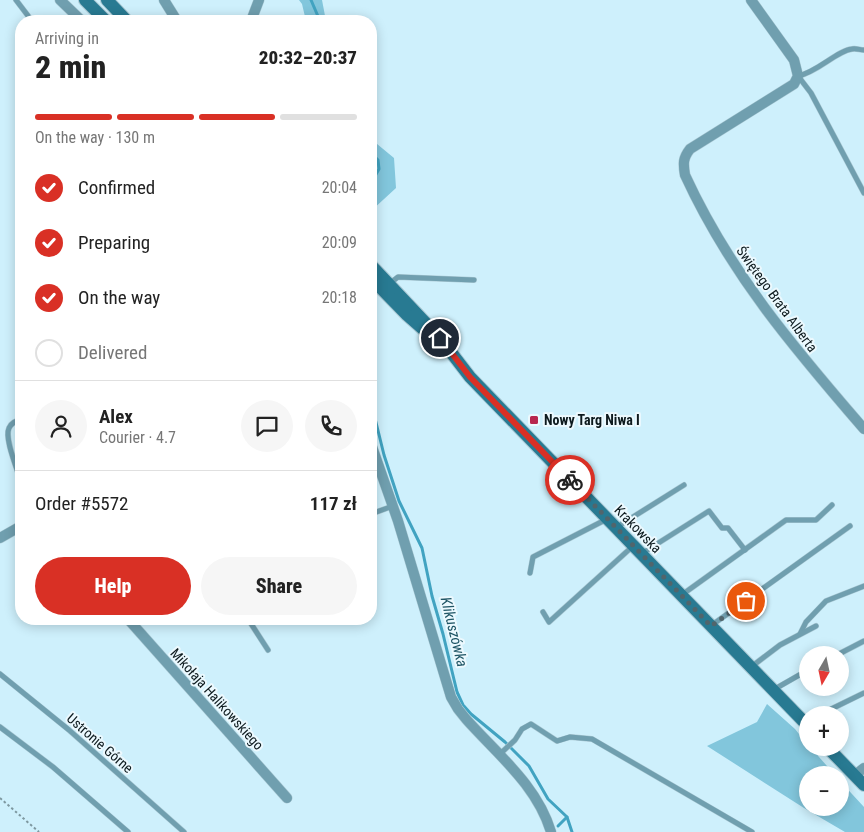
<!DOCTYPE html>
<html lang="en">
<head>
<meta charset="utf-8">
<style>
	body { margin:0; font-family:"Roboto Condensed",sans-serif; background:#f6f6f6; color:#222; height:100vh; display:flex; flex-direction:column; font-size:19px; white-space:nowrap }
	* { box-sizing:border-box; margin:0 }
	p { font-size:16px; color:#767676 }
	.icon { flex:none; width:28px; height:28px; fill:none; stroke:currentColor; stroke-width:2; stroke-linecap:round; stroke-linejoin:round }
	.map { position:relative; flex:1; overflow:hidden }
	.side { position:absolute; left:15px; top:15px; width:362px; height:610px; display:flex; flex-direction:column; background:#fff; border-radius:20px; box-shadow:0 2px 12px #0003 }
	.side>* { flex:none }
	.needle { width:32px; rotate:189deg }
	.tools { position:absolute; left:799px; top:646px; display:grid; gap:10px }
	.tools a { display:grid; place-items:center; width:50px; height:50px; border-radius:50%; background:#fff; box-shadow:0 2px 12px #0003; font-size:25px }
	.pin { position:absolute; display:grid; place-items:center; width:42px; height:42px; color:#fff; margin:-21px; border:2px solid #fff; border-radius:50%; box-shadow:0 1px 5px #0007 }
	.courier { position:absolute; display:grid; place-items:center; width:50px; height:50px; margin:-25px; border:4px solid #d93025; border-radius:50%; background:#fff; color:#222; box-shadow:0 1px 6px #0007 }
	.overview em { font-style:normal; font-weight:800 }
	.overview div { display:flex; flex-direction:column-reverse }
	.overview { display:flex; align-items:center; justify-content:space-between; height:85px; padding:0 20px }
	h1 { font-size:32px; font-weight:800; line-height:38px }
	.bar { display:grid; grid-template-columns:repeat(4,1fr); gap:8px 5px; align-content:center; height:60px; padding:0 20px }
	.bar i { height:6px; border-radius:4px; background:#e0e0e0 }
	.bar .current { background:#d93025 }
	.bar p { grid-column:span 4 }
	.line { display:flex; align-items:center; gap:12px; padding:0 20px; border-top:1px solid #e0e0e0 }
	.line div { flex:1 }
	.round { display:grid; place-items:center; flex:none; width:52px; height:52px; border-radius:26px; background:#f6f6f6 }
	ol { padding:0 20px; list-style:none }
	li { display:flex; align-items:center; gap:15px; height:55px }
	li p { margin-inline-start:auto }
	li .icon { padding:5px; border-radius:50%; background:#d93025; color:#fff; stroke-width:4 }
	li:last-child { color:#767676 }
	li i { width:28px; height:28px; border:2px solid #e0e0e0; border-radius:50% }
	.button { display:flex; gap:10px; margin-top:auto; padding:10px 20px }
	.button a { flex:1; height:58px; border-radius:30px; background:#d93025; color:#fff; font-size:20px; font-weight:800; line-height:58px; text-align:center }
	.button a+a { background:#f6f6f6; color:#222 }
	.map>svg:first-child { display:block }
	.green { fill:#82c6dc }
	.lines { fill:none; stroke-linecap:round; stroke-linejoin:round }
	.stream { stroke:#41a3c1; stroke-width:3 }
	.service-casing { stroke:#abc9d4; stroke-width:6 }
	.minor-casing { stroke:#abc9d4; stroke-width:11 }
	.secondary-casing { stroke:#abc9d4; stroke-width:14 }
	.path { stroke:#7e98a0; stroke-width:2; stroke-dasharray:2.5 2.5; stroke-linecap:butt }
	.service { stroke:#709faf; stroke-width:5 }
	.minor { stroke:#709faf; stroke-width:10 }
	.secondary { stroke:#287a92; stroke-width:12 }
	.done { stroke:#51656c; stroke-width:5; stroke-dasharray:0 9 }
	.route { stroke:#d93025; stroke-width:6 }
	.poi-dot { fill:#b7264e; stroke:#ecf9fe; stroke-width:2 }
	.labels { text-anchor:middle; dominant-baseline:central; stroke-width:4; stroke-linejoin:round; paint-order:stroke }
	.street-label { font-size:14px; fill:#0d1a1e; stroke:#ecf9fe }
	.poi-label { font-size:14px; font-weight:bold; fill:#0d1a1e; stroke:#ecf9fe; text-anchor:start }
	.water-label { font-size:15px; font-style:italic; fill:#205666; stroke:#ecf9fe }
</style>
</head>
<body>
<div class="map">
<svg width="864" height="832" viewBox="0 0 864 832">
	<rect width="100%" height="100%" fill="#cef0fc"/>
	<g class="green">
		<polygon points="299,0 322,0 326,21 306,21 302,4"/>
		<polygon points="371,139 394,158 396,188 371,211 371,176 375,167 371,162"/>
		<polygon points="767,704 795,729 807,744 808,748 811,748 835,775 808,775 808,808 840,808 840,781 864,807 864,832 845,832 804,808 707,746 757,722"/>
	</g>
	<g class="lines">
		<g class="stream">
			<polyline points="311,0 320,21"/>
			<polyline points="371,153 378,160 379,169 371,183"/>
			<polyline points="371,402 384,455 399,501 422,548 432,596 443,634 457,692 463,705 471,714 505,742 529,766 548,799 567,817 572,832"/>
			<polyline points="558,826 567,817"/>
		</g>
		<defs>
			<g id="service">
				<polyline points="16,0 32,21"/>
				<path d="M864 50C860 50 856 48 852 49 836 51 818 72 798 76L811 93 864 193"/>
				<polyline points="389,284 398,277 474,280"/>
				<path d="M21 419C16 421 11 423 9 428 4 439 18 470 21 482"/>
				<polyline points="371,514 393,506"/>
				<polyline points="617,527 684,485"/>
				<polyline points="641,554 709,511 722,528 728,528 745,550"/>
				<polyline points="530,573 533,557 607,519"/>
				<polyline points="683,594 786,520 816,520 832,505"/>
				<polyline points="543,612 549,622 633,546"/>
				<polyline points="248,619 268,650"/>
				<polyline points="712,625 850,526"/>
				<polyline points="800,634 806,622 826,601 864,586"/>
				<polyline points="837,655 864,641"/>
				<polyline points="751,667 780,645 816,626"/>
				<polyline points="0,674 69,730 184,832"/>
				<polyline points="773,690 808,670"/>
				<polyline points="819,715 864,693"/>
				<polyline points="0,727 53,767 128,832"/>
				<polyline points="500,754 515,740 522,729 531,724 557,741 570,737 592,739 752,832"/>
			</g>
			<g id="minor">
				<polyline points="60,0 82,21"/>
				<polyline points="164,0 177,21"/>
				<path d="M751 0 794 60 798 76 794 84 690 149C683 158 683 163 685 175 730 273 794 348 864 429"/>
				<polyline points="251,21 259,0"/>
				<path d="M371 444 398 521 451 697 458 709 466 719C497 754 537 785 551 832"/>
				<polyline points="0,538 21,526"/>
				<polyline points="128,619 287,798"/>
				<polyline points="855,775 864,768"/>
			</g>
			<g id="secondary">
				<polyline points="85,0 106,21"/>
				<polyline points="107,0 127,21"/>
				<polyline points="371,265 440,338 470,377 808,726"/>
				<polyline points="371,278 407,315 424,330"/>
				<polyline points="828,748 864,785"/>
			</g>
		</defs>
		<use href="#service" class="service-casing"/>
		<use href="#minor" class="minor-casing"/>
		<use href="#secondary" class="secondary-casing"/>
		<polyline class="path" points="0,798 39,832"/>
		<use href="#service" class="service"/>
		<use href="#minor" class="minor"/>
		<use href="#secondary" class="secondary"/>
	</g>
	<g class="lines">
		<polyline class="done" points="570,480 711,626 746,601"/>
		<polyline class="route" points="440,338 470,377 570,480"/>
	</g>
	<rect class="poi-dot" x="529" y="415" width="10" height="10" rx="2.5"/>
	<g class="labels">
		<g class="street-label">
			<text transform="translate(777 299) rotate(54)">Świętego Brata Alberta</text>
			<text transform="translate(638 529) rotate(46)">Krakowska</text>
			<text transform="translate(217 699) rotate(48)">Mikołaja Halikowskiego</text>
			<text transform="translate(100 743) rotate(41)">Ustronie Górne</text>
		</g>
		<g class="poi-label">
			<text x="544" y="420">Nowy Targ Niwa I</text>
		</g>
		<g class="water-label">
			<text transform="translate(454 632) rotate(76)">Klikuszówka</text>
		</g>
	</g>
</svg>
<div class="tools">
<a><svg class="needle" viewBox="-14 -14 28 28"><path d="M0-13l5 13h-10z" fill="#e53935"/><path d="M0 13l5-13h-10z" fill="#767676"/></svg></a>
<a>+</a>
<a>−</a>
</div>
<div class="pin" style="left:746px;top:601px;background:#ea580c"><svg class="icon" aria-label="bag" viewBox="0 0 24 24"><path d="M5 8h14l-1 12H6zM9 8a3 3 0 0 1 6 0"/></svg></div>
<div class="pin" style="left:440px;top:338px;background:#1f2937"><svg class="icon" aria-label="home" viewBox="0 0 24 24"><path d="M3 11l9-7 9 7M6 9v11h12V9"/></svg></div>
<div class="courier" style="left:570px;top:480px"><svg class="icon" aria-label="bike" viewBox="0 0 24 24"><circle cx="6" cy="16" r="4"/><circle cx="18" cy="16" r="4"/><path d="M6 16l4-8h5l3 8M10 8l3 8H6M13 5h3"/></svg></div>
<section class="side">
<div class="overview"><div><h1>2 min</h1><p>Arriving in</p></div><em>20:32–20:37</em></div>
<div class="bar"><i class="current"></i><i class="current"></i><i class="current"></i><i></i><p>On the way · 130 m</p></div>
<ol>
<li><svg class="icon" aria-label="check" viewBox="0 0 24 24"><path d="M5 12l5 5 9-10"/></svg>Confirmed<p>20:04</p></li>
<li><svg class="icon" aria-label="check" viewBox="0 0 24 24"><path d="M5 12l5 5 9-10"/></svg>Preparing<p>20:09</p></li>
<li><svg class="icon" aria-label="check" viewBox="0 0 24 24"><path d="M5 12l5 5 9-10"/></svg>On the way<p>20:18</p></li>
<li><i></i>Delivered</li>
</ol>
<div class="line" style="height:90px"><a class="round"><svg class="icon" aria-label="person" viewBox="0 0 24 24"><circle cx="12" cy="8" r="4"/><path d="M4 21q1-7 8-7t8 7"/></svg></a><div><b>Alex</b><p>Courier · 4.7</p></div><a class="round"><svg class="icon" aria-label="chat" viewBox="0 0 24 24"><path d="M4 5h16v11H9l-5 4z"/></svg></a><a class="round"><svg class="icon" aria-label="phone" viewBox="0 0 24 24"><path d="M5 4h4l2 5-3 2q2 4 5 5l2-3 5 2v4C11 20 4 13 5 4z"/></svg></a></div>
<div class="line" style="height:65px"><div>Order #5572</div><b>117 zł</b></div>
<div class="button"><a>Help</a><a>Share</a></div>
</section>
</div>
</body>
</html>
